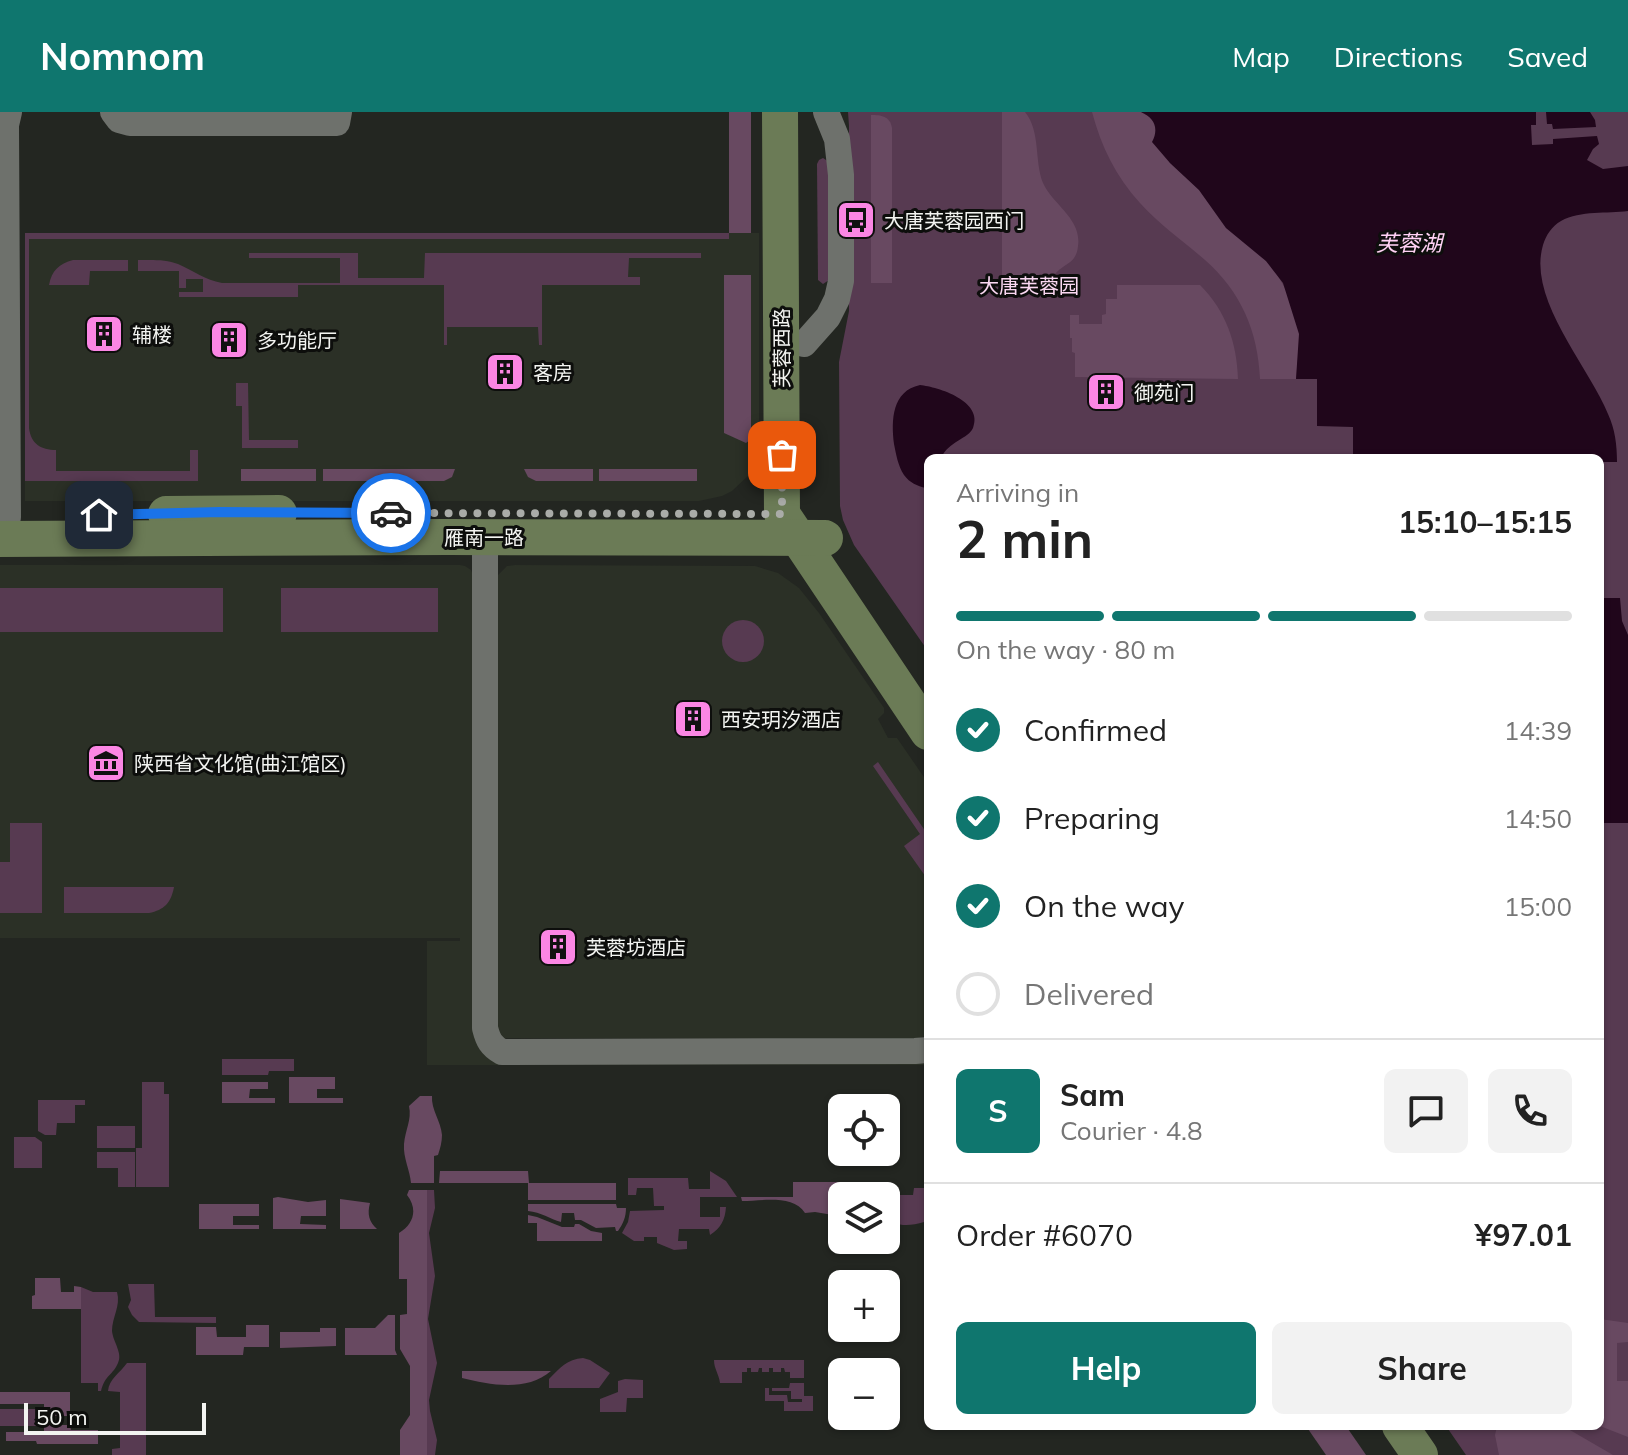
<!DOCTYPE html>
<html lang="en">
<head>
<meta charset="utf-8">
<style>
	body { margin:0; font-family:Mulish,"Noto Sans SC",sans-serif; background:#f2f2f2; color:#222; height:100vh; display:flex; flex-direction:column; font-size:30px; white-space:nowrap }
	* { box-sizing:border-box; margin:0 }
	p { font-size:26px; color:#767676 }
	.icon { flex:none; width:44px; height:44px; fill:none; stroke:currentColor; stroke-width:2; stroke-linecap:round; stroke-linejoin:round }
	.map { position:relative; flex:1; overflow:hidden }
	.panel { position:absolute; left:924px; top:342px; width:680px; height:976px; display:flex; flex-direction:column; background:#fff; border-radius:12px; box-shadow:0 2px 6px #0004 }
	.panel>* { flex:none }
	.fabs { position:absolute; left:828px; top:982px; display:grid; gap:16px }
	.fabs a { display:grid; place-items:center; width:72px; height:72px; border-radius:12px; background:#fff; box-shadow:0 2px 6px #0004; font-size:40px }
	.scale { position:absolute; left:24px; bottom:20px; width:182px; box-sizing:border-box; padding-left:8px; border:4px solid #f3f4f1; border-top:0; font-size:22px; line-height:28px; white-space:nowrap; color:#f3f4f1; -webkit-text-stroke:6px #0d0e0c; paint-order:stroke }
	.pin { position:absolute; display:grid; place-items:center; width:68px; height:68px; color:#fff; margin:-34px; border-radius:16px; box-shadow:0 4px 12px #0006 }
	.courier { position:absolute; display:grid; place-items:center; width:80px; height:80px; margin:-40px; border:6px solid #1a73e8; border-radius:50%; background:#fff; color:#222; box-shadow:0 2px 10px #0007 }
	.head em { font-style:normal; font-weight:700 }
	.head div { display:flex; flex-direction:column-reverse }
	.head { display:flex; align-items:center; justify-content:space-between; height:136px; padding:0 32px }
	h1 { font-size:52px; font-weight:700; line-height:60px }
	.bar { display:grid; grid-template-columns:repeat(4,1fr); gap:12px 8px; align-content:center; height:96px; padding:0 32px }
	.bar i { height:10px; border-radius:6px; background:#e0e0e0 }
	.bar .current { background:#0f766e }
	.bar p { grid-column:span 4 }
	.line { display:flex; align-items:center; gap:20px; padding:0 32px; border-top:2px solid #e0e0e0 }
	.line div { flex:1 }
	.round { display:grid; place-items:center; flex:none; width:84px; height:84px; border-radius:12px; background:#f2f2f2 }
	ol { padding:0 32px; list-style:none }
	li { display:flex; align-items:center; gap:24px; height:88px }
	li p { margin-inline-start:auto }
	li .icon { padding:8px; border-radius:50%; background:#0f766e; color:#fff; stroke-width:4 }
	li:last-child { color:#767676 }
	li i { width:44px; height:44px; border:4px solid #e0e0e0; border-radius:50% }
	.cta { display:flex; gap:16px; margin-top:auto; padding:16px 32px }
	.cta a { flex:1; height:92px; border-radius:12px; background:#0f766e; color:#fff; font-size:32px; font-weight:700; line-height:92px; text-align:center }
	.cta a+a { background:#f2f2f2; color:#222 }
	header { display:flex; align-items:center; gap:48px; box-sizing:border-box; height:112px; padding:0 40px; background:#0f766e; color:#fff }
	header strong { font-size:38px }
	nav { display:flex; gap:44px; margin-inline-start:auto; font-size:28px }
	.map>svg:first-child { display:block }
	.built { fill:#2b3026 }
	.green { fill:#573a51 }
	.forest { fill:#684961 }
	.water { fill:#20061b }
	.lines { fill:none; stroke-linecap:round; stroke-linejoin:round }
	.street { stroke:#6e716c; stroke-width:26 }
	.secondary { stroke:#6b7b56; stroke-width:36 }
	.done { stroke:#aaaca8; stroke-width:8; stroke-dasharray:0 14.4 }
	.route { stroke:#1a73e8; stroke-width:10 }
	.labels { text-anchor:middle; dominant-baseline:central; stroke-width:6; stroke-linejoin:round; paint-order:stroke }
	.poi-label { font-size:20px; fill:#f3f4f1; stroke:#0d0e0c; text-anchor:start }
	.park-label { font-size:20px; fill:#fbd8f2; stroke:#0d0e0c }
	.street-label { font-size:20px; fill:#f3f4f1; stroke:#0d0e0c }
	.water-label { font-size:22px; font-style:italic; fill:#ffd1f4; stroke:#0d0e0c }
</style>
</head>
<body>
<header>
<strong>Nomnom</strong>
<nav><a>Map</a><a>Directions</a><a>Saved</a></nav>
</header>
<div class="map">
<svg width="1628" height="1343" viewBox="0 0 1628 1343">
	<rect width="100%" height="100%" fill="#232621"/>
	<g class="built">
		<polygon points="25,121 759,121 759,330 754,352 749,363 732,379 722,384 699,389 25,389"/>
		<polygon points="0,453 460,453 465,454 471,458 474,465 478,931 920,951 928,953 427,953 427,829 460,829 460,826 0,826"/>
		<polygon points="515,453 755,454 778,461 799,476 819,501 884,596 884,601 878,607 888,626 897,626 928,671 928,924 913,927 501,926 496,917 497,464 507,454"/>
	</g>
	<g class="green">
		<polygon points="848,0 1628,0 1628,1343 1466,1343 1446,1314 1600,1314 1600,346 928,346 928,539 854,433 843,408 840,394 839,250 849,199 849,14"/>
		<polygon points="823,46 829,50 829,168 823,172 818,168 817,52 819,48"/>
		<path d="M25 121H729V127H29V316C31 332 41 338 56 338V359H190V338H198V369H25Z"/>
		<path d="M249 141H358V166H424L425 141H701V146H629L628 165H640V173H542V233H539L538 215H447V233H444V173H298V185H179V180H203V167H186V176H179V159H138V148C151 148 166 147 178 152 194 159 205 168 222 171H340V146H249Z"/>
		<path d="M73 148H128V159H90L89 173H49C52 158 59 152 73 148Z"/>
		<polygon points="236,271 248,271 249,328 298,328 298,336 242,336 242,294 236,294"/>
		<rect x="0" y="476" width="223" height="44"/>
		<rect x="281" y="476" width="157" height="44"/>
		<circle cx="743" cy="529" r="21"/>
		<polygon points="878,650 928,723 928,768 904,734 920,722 873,654"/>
		<polygon points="10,711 42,711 42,801 0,801 0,750 10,750"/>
		<path d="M64 775H174C171 791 164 798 149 801H64Z"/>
		<polygon points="222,947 294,947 294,959 269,959 268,963 222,963"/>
		<polygon points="142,970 164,970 164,982 169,982 169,1075 136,1075 136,1036 142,1036"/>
		<polygon points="38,988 85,988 85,993 75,993 75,1011 57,1011 56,1023 45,1023 38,1019"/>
		<rect x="97" y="1014" width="38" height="22"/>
		<polygon points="14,1025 35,1025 42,1030 42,1056 14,1056"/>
		<polygon points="97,1040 135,1040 135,1075 118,1075 118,1056 97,1056"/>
		<path d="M710 1059 726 1069 737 1085H700V1105H720V1095H726C725 1108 721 1116 710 1123L709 1117H679L678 1129H687V1137L674 1138 657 1131V1125H644V1129H634L622 1121 628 1110 630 1099 664 1098V1094H654L653 1076H637L636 1083H628V1066H688L689 1077H710Z"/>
		<path d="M914 1076H928L924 1110C909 1114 894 1117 886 1100L887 1092 893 1083H913Z"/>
		<polygon points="427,1078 434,1078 435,1096 429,1121 435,1164 428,1207 437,1251 429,1288 430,1299 437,1328 435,1343 427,1343"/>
		<polygon points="128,1172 154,1172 155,1205 216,1205 216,1211 139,1210 132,1203 128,1195 131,1188"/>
		<path d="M81 1175 93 1180H117C121 1194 112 1205 112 1219 113 1230 123 1241 118 1251 113 1263 105 1263 101 1279H98V1271H81Z"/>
		<path d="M583 1246 590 1248 610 1261 599 1276H549V1267C560 1256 567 1247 583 1246Z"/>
		<path d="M714 1248H804V1266H790V1260H785L784 1256H781V1260H773V1256H769V1260H762V1256H759L758 1260H751V1256H747V1260H742V1271H720C719 1262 714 1257 714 1248Z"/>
		<path d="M127 1251H146V1343H112V1337L120 1336V1280L108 1279C109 1267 120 1261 127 1251Z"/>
		<polygon points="625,1267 643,1268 643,1286 627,1286 626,1300 600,1300 600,1287 618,1280 618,1269"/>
		<polygon points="790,1271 804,1271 804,1284 813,1284 813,1299 784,1299 784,1289 765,1289 765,1276 769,1276 769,1283 787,1283 788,1290 802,1290 802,1287 791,1287 791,1279 772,1279 772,1276 789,1276"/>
		<rect x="0" y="1297" width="38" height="17"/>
	</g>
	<g class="forest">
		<rect x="729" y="0" width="22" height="121"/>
		<path d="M1002 0H1025C1041 20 1034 48 1043 71 1053 93 1082 107 1078 134 1076 156 1058 150 1050 171H1002Z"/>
		<path d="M1092 0H1141L1152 6 1156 16 1155 25 1170 51 1199 78 1226 116 1266 149 1277 162 1287 180 1299 218 1300 228 1296 267H1260C1258 219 1241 180 1205 148 1183 129 1160 113 1140 91 1116 65 1101 34 1092 0Z"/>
		<path d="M871 3C881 3 890 4 892 16V171H871Z"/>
		<polygon points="724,163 751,163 751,327 746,331 724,321"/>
		<path d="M1117 173H1200C1226 199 1237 231 1238 267L1075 265V241L1072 240V226H1070V203H1079V212H1102V203L1106 202V187H1117Z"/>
		<rect x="241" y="357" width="75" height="12"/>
		<polygon points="323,357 455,357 452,365 444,369 323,369"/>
		<polygon points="524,357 593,357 593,369 536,369 528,365"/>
		<rect x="599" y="357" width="98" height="12"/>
		<polygon points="335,965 335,977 317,977 317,986 343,986 343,991 289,991 289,965"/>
		<polygon points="222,970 268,970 268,977 250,977 249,986 275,986 275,991 222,991"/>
		<path d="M420 984H432C431 998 441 1009 442 1023 442 1030 440 1037 438 1043L434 1044V1071H411C410 1058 403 1046 404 1032 405 1018 412 1008 409 994Z"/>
		<polygon points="440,1059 528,1059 529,1071 616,1071 616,1088 528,1088 528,1071 439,1071"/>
		<path d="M793 1070H884V1082L886 1083 842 1084V1100H834L833 1103 815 1100 805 1101C793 1082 761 1089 742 1089L741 1085H793Z"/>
		<path d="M409 1078H427V1343H400V1318L410 1303V1254L400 1237V1203L407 1202V1167H399V1121C414 1112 418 1097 407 1083Z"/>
		<polygon points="278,1085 308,1090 326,1088 326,1104 301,1104 300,1112 326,1113 326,1117 273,1117 273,1086"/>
		<path d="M340 1087 370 1091C367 1102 369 1110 377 1117H340Z"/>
		<polygon points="199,1092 259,1092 259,1104 233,1104 233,1113 259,1113 259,1117 199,1117"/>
		<path d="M528 1092H616L617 1096H626C626 1105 623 1112 618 1119H616L615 1115 596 1116 581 1108H575L574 1101H562L561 1110C550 1107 541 1100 528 1099Z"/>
		<polygon points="528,1103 537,1105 562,1115 574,1115 575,1112 579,1112 591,1119 602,1121 602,1129 537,1129 537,1111 528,1111"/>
		<polygon points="35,1166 60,1166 61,1180 74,1180 74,1174 81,1175 81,1197 32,1197 32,1184 35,1183"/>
		<polygon points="388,1203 395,1203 395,1238 397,1243 345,1243 345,1216 375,1216"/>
		<polygon points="1600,1207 1628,1211 1628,1230 1617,1231 1617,1269 1628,1269 1628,1325 1600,1314"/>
		<polygon points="246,1213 269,1213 269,1235 244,1235 243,1243 196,1243 196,1215 216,1215 217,1225 246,1225"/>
		<polygon points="320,1216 336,1216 336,1234 280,1236 280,1220 320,1220"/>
		<path d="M462 1259H551C527 1280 490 1273 462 1266Z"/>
		<polygon points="0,1280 70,1280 70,1304 44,1304 44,1292 0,1292"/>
		<polygon points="44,1313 70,1313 71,1318 98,1318 98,1332 37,1332 36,1329 6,1329 6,1320 44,1320"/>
		<polygon points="1306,1314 1346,1314 1366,1343 1326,1343"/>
		<polygon points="1497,1314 1563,1314 1613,1343 1499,1343 1495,1323"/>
	</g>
	<g class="water">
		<path d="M1141 0H1536V13H1531L1532 33 1553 32V27L1597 24 1599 32 1593 37 1587 48 1603 57 1628 54V99C1607 102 1581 98 1561 109 1552 114 1546 123 1543 133 1527 187 1588 253 1608 302 1615 317 1617 333 1617 350H1600V346H1353V315L1317 314V267H1296L1299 222 1283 171 1266 149 1226 116 1199 78 1170 51 1152 30C1159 17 1155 6 1141 0Z"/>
		<polygon points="1546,0 1590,0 1595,8 1596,15 1553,17 1552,12 1547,12"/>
		<path d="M920 273C938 275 984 289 973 316 968 327 949 329 941 346H928V375L926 376C917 374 910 371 904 363 898 354 896 342 894 332 891 308 892 279 920 273Z"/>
		<polygon points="1600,486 1620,486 1622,509 1628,523 1628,711 1600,711"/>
	</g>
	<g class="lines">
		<g class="street">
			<polyline points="113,0 119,8 130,11 337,11 339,0"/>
			<polyline points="804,232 828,205 837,187 841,169 841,63 837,27 826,0"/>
			<polyline points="8,405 6,13 9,0"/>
			<path d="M485 425V916C488 928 491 934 502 940L915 939 928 938"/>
		</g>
		<g class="secondary">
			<polyline points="780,0 782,402 928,620"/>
			<polyline points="166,402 279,401"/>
			<polyline points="0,427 448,425 825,426"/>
			<polyline points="1400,1314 1420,1343"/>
		</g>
	</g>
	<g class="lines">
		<polyline class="done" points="391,401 782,402 782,343"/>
		<polyline class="route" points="99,403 220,400 391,401"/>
	</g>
	<defs>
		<symbol id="bus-square" viewBox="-11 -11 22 22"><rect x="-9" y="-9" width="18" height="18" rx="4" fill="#fb86e4" stroke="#0d0e0c"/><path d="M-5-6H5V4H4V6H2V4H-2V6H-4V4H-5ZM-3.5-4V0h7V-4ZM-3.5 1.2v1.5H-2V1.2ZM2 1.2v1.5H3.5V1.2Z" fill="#111"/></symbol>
		<symbol id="building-square" viewBox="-11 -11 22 22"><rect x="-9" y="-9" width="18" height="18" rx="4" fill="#fb86e4" stroke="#0d0e0c"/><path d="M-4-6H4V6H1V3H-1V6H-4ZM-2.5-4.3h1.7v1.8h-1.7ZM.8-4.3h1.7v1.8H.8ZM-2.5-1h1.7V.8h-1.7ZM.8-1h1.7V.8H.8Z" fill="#111"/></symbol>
		<symbol id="museum-square" viewBox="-11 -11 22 22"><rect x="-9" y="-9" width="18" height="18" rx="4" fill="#fb86e4" stroke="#0d0e0c"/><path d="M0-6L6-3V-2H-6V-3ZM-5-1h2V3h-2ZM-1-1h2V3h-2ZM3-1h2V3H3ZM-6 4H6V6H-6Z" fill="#111"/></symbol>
	</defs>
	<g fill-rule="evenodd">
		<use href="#bus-square" x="834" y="86" width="44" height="44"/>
		<use href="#building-square" x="82" y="200" width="44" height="44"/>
		<use href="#building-square" x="207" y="206" width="44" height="44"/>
		<use href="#building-square" x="483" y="238" width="44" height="44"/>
		<use href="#building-square" x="1084" y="258" width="44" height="44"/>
		<use href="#building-square" x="671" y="585" width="44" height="44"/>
		<use href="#museum-square" x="84" y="629" width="44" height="44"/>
		<use href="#building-square" x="536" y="813" width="44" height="44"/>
	</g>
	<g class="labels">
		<g class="poi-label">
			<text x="884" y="108">大唐芙蓉园西门</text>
			<text x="132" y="222">辅楼</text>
			<text x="257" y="228">多功能厅</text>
			<text x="533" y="260">客房</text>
			<text x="1134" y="280">御苑门</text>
			<text x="721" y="607">西安玥汐酒店</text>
			<text x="134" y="651">陕西省文化馆(曲江馆区)</text>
			<text x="586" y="835">芙蓉坊酒店</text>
		</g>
		<g class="park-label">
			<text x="1029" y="173">大唐芙蓉园</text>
		</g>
		<g class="street-label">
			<text transform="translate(781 236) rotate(-90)">芙蓉西路</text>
			<text x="484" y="425">雁南一路</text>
		</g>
		<g class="water-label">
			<text x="1409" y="131">芙蓉湖</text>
		</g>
	</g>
</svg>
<div class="fabs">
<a><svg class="icon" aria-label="locate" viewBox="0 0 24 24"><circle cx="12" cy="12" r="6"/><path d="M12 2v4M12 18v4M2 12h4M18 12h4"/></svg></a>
<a><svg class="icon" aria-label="layers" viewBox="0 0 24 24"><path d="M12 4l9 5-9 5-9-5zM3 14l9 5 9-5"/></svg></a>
<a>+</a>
<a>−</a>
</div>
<div class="scale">50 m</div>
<div class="pin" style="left:782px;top:343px;background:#ea580c"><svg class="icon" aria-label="bag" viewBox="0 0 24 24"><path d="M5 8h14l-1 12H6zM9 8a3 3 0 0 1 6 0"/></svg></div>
<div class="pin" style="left:99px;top:403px;background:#1f2937"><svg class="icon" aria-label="home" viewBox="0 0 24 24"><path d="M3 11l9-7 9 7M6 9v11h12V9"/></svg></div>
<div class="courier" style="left:391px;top:401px"><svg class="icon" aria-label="car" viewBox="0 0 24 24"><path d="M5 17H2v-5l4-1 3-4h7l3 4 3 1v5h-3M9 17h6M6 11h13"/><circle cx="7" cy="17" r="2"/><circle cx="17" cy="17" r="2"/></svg></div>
<section class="panel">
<div class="head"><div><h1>2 min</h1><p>Arriving in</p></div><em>15:10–15:15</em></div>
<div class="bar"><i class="current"></i><i class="current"></i><i class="current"></i><i></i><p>On the way · 80 m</p></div>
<ol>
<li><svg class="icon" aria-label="check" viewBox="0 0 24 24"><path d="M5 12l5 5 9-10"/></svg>Confirmed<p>14:39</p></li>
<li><svg class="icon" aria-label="check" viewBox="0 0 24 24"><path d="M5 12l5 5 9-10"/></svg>Preparing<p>14:50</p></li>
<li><svg class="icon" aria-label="check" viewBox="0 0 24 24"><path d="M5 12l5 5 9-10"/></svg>On the way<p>15:00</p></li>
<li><i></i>Delivered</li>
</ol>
<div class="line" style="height:144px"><b class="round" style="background:#0f766e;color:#fff">S</b><div><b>Sam</b><p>Courier · 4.8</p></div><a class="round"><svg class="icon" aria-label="chat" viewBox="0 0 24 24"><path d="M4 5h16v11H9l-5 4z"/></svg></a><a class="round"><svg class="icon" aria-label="phone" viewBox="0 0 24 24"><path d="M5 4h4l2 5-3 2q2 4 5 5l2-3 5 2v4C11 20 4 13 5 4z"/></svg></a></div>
<div class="line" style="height:104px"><div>Order #6070</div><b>¥97.01</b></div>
<div class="cta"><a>Help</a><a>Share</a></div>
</section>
</div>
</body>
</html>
